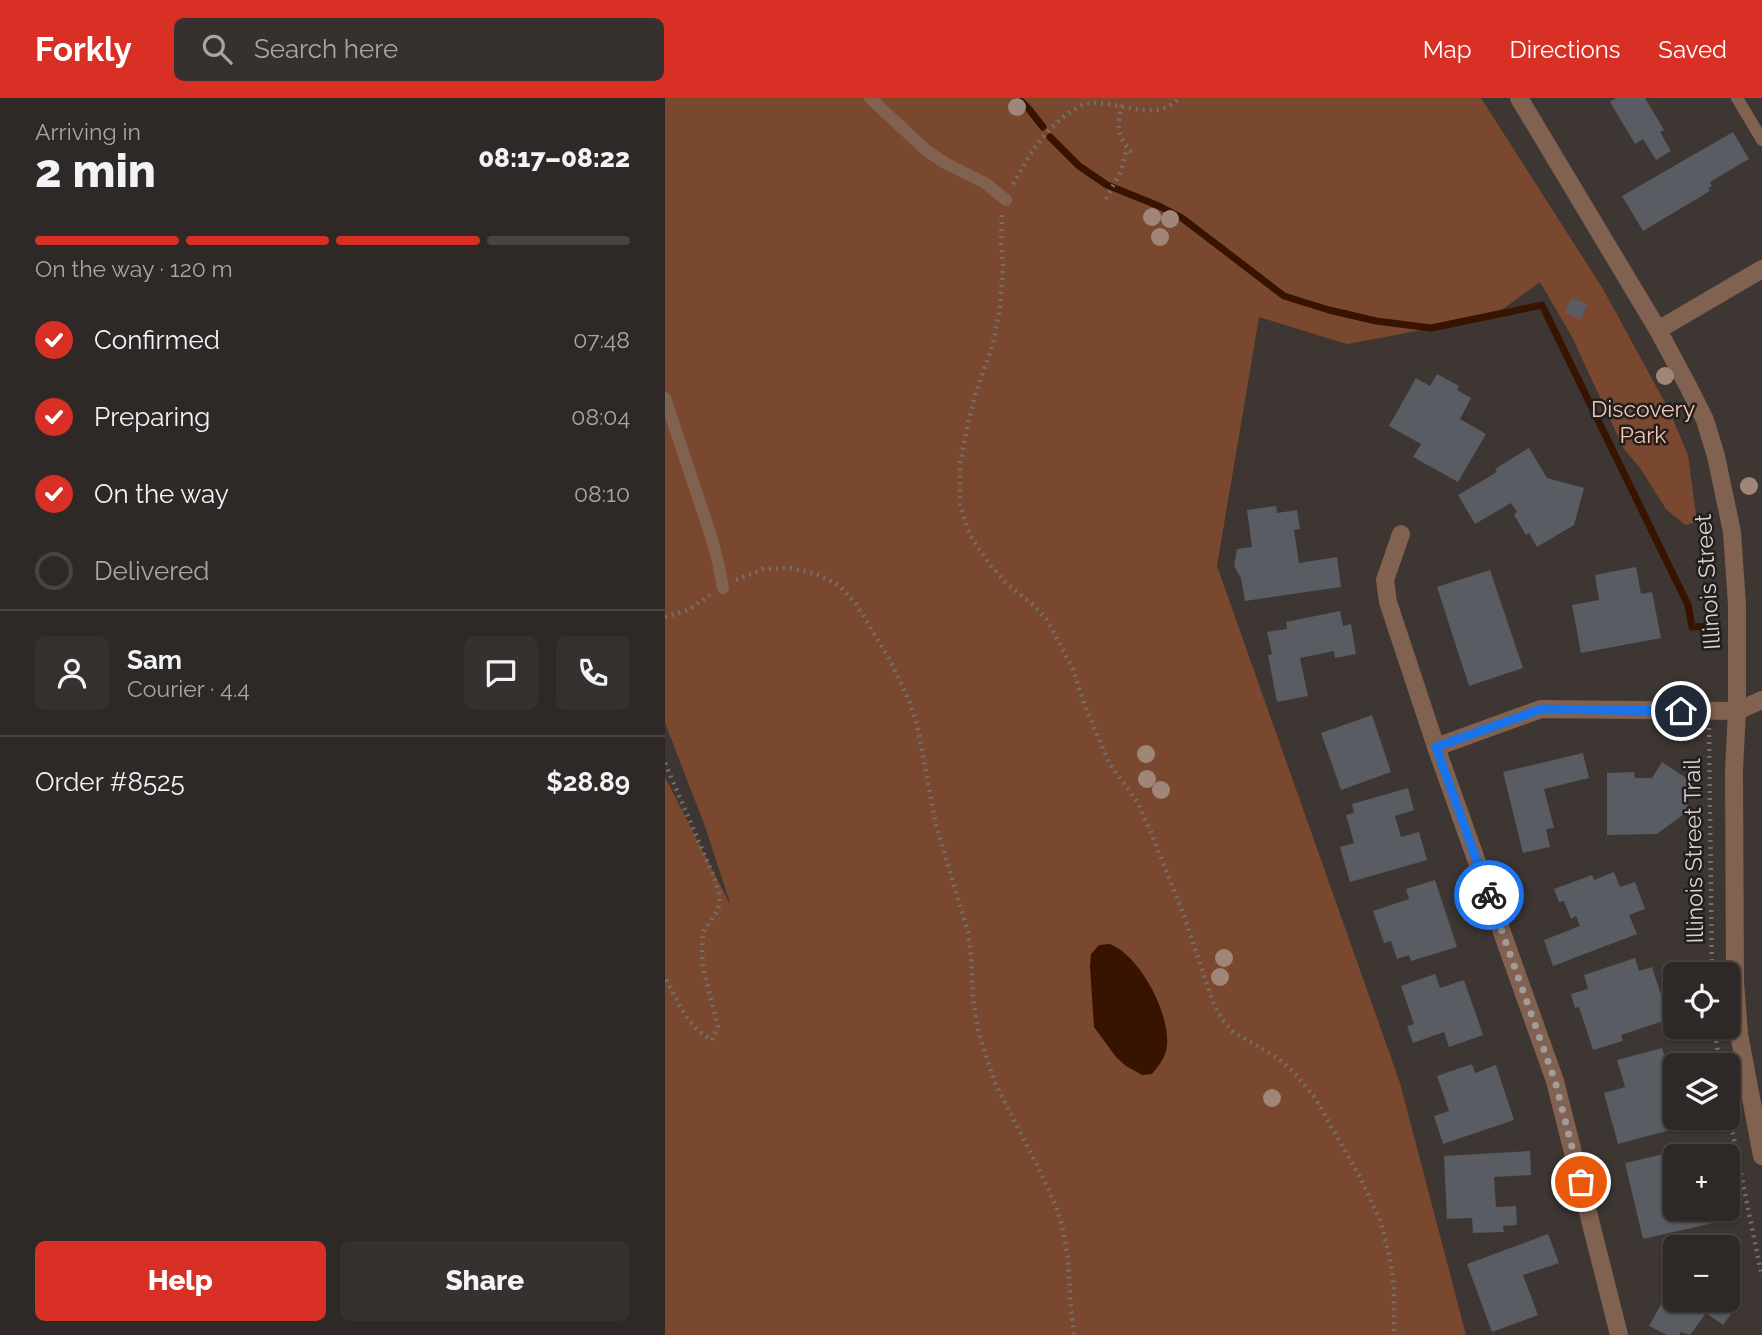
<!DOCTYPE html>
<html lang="en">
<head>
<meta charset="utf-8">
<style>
	body { margin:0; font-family:Raleway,sans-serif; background:#36302e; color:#f1f3f6; height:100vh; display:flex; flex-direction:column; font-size:26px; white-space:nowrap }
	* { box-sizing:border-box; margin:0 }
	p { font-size:23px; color:#a7a6a7 }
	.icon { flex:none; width:38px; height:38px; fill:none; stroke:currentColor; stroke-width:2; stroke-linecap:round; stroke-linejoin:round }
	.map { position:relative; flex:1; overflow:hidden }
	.drawer { display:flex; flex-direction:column; background:#2e2826; width:665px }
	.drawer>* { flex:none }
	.fabs { position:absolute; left:998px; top:864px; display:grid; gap:14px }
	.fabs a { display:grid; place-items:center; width:77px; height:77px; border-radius:10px; background:#2e2826; box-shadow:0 2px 5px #0004,0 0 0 2px #494443; font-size:35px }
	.pin { position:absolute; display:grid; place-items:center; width:60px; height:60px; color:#fff; margin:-30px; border:4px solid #fff; border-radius:50%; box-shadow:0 2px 7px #0007 }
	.courier { position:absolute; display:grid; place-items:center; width:70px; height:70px; margin:-35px; border:5px solid #1a73e8; border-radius:50%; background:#fff; color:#222; box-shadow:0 2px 9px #0007 }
	.head em { font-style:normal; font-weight:800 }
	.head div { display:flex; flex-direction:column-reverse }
	.head { display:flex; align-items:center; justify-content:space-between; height:119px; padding:0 35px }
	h1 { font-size:46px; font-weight:800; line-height:52px }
	.bar { display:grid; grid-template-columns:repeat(4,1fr); gap:10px 7px; align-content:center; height:84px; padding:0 35px }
	.bar i { height:9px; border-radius:5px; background:#494443 }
	.bar .selected { background:#d93025 }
	.bar p { grid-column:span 4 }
	.line { display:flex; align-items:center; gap:18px; padding:0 35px; border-top:2px solid #494443 }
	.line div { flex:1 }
	.round { display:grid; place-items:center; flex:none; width:74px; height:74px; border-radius:10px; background:#36302e }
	ol { padding:0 35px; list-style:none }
	li { display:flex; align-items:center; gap:21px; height:77px }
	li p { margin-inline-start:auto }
	li .icon { padding:7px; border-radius:50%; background:#d93025; color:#fff; stroke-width:4 }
	li:last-child { color:#a7a6a7 }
	li i { width:38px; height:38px; border:4px solid #494443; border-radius:50% }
	.action { display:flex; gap:14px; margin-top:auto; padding:14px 35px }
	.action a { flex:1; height:80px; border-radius:10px; background:#d93025; color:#fff; font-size:28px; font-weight:800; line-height:80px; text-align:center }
	.action a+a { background:#36302e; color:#f1f3f6 }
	header { display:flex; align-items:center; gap:42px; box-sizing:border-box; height:98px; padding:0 35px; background:#d93025; color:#fff }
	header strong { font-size:33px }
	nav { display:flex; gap:38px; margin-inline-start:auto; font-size:24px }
	.search { width:490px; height:63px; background:#36302e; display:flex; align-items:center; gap:18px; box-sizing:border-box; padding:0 24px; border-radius:10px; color:#a7a6a7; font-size:26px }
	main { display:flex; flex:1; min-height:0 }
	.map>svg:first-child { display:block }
	.green { fill:#7a482e }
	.water { fill:#371300 }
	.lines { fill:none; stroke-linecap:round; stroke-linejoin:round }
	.stream { stroke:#371300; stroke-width:7 }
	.building { fill:#595c63 }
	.path { stroke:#756f6c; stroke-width:4.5; stroke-dasharray:2 5; stroke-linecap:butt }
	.service { stroke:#816150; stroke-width:12 }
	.minor { stroke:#816150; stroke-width:18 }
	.tree { fill:#a08679 }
	.done { stroke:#a29d9b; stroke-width:7; stroke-dasharray:0 12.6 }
	.route { stroke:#1a73e8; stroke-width:9 }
	.labels { text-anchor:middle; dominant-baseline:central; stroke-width:5; stroke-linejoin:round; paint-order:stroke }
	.park-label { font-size:23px; fill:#f1c7b2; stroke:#211e1d }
	.street-label { font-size:23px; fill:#d9d5d3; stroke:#211e1d }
</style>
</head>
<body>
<header>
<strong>Forkly</strong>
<div class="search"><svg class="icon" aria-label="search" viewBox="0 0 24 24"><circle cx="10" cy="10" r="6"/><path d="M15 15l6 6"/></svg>Search here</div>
<nav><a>Map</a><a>Directions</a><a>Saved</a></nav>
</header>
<main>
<section class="drawer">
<div class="head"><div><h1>2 min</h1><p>Arriving in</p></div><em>08:17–08:22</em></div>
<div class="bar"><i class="selected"></i><i class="selected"></i><i class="selected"></i><i></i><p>On the way · 120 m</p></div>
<ol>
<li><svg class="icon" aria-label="check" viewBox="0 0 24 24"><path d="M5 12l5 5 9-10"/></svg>Confirmed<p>07:48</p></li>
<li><svg class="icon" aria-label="check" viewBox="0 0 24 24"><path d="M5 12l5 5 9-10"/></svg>Preparing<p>08:04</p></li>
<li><svg class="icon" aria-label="check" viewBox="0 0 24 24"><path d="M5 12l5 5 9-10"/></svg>On the way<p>08:10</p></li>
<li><i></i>Delivered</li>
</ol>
<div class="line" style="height:126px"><a class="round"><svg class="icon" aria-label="person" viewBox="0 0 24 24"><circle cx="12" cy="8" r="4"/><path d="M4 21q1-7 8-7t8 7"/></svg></a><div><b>Sam</b><p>Courier · 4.4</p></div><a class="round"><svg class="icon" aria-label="chat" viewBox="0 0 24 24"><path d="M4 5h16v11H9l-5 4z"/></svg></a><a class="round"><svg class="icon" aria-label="phone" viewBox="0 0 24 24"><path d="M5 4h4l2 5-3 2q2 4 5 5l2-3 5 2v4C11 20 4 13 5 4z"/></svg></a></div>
<div class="line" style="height:91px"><div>Order #8525</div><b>$28.89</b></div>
<div class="action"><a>Help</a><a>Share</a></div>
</section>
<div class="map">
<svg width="1097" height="1237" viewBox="0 0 1097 1237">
	<rect width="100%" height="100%" fill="#3d3633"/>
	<polygon class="green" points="0,0 816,0 938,191 1004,312 1023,357 1032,424 1020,427 1001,411 975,370 959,351 907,239 875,184 827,219 682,246 594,219 552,468 735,985 801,1237 0,1237 0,679 66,808 41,731 0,625"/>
	<path class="water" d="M445 846C475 858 505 915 502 947 501 960 494 967 487 976L477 977 461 968 451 959 429 929 425 869 426 856 434 847Z"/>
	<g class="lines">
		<g class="stream">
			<polyline points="353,0 363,10 378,29"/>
			<polyline points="385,39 414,68 442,87 494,108 517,120 619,198 664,212 711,223 766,230 877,207 1023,507 1027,529 1048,528"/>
		</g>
	</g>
	<g class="building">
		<polygon points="951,0 980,0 999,32 995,34 1006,53 991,62 978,41 970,46 945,4"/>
		<polygon points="1068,34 1084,61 1045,84 1047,88 1043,90 1045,93 978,133 957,98"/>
		<polygon points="906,200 922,206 916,221 900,215"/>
		<polygon points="772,276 794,288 792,292 806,300 795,321 821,336 793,384 748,359 756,346 724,328 751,280 765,288"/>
		<polygon points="864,350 882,380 919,390 909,427 872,449 864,435 861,437 849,417 852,414 846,405 810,426 793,397 832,374 830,371"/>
		<polygon points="611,408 612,415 632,412 635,431 629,432 634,465 672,459 676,489 580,503 576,480 569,468 572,451 587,449 582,412"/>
		<polygon points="971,469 976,496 987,494 996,540 916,555 907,507 934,502 930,477"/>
		<polygon points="825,472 858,570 804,588 772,489"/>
		<polygon points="675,513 678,528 686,526 691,556 670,560 669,553 635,560 643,598 612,604 603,557 607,556 602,534 622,531 621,524"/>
		<polygon points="707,617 726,674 676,692 656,635"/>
		<polygon points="918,655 924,680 879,691 889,730 881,731 885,749 858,755 838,674"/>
		<polygon points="997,664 1021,680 1023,713 992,736 942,737 942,675 969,674 970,680 987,680"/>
		<polygon points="743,690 749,712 730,718 736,739 754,734 762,762 685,784 675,749 689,745 681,717 689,715 687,706"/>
		<polygon points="949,774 955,789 970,784 980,811 964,817 972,836 888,868 879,842 915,828 911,818 906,821 899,803 894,804 889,791 927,777 929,782"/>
		<polygon points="770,782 792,849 746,863 744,857 732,861 726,843 719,845 708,813 744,801 741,791"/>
		<polygon points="970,860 974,873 987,869 1004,921 956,937 958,943 928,952 914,909 910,910 906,896 923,891 919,877"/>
		<polygon points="770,876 775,890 799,882 818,937 784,949 779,934 748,945 742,928 749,926 736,888"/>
		<polygon points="997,950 1003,970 1010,968 1010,1020 1022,1020 1024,1027 953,1046 939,995 960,989 952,962"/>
		<polygon points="807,966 810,975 831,967 849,1022 778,1046 769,1018 784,1013 772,978"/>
		<polygon points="865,1053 866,1077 829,1079 831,1109 851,1108 852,1127 838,1128 839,1134 808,1135 807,1120 782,1121 779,1058"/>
		<polygon points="1012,1053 1014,1059 1010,1059 1010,1111 1055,1111 1057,1123 978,1141 960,1065"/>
		<polygon points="883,1136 894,1165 858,1177 873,1217 827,1234 802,1166"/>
		<polygon points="1010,1152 1010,1202 1062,1202 1062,1196 1074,1205 1058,1227 1041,1215 1025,1237 1016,1234 1014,1237 1002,1237 984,1228 1001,1197 996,1172 1001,1171 997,1154"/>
		<polygon points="1066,1159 1071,1183 1062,1185 1062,1160"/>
	</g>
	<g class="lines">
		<g class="path">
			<path d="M457 7C452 29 451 37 467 55"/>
			<path d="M348 86C365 57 374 38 401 17 407 13 413 8 420 6 451 0 488 27 515 0"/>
			<polyline points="441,101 456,73 462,50"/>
			<polyline points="337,117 336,145 338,168 335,209 328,246 311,294 303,325 295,366 295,407 305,437 325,467 341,485 368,507 382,522 408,571 417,600 444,665 473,705 485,732 519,818 549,907 557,921 567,933 614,961 631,977 650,1000 695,1079 715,1122 725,1160 729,1189 729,1237"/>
			<polyline points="71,482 98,471 125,470 152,476 175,488 191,506 225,562 245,605 252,626 271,727 303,834 306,859 308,902 314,936 330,985 373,1069 390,1106 397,1127 403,1160 406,1211 409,1237"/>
			<polyline points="0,519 23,512 45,497"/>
			<polyline points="1044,630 1047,877"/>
			<path d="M0 665 49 779 55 798 53 812 38 834 37 853 38 870 53 929 47 942C23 930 12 902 0 879"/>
			<polyline points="1049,929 1055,968"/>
			<polyline points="1062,1007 1097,1179"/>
		</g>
		<g class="service">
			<polyline points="205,0 261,52 280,65 320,85 341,102"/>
			<polyline points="1072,0 1097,42"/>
			<polyline points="0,300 46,438 53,464 58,490"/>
		</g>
		<g class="minor">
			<polyline points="854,0 993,232 1023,288 1040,322 1051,358 1067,434 1072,507 1072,613 1069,672 1070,884 1074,936 1097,1058"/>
			<polyline points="993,232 1097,171"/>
			<polyline points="736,436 720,482 723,504 771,649 890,983 954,1237"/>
			<polyline points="771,649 876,611 1072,613 1097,602"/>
		</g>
	</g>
	<g class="tree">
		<circle cx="352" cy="9" r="9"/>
		<circle cx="487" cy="119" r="9"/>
		<circle cx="505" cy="121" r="9"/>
		<circle cx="495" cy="139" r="9"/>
		<circle cx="1000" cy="278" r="9"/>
		<circle cx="1084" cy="388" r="9"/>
		<circle cx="481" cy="656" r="9"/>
		<circle cx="482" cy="681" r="9"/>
		<circle cx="496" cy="692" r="9"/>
		<circle cx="559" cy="860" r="9"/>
		<circle cx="555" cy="879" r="9"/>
		<circle cx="607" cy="1000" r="9"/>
	</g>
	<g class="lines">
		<polyline class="done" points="824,797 890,983 916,1084"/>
		<polyline class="route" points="824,797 771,649 876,611 1016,613"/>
	</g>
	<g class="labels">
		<g class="park-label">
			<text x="978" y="310">Discovery<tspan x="978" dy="26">Park</tspan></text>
		</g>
		<g class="street-label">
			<text transform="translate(1042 484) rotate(-94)">Illinois Street</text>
			<text transform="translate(1028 753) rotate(-91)">Illinois Street Trail</text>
		</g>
	</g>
</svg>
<div class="fabs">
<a><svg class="icon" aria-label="locate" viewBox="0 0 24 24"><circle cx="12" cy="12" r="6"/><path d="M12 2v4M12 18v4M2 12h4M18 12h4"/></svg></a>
<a><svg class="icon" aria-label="layers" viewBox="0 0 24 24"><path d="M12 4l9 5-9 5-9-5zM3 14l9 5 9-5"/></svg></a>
<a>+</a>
<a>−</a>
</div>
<div class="pin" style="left:916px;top:1084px;background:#ea580c"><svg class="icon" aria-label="bag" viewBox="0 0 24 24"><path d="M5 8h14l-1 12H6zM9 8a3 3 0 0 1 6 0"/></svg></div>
<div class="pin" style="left:1016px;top:613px;background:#1f2937"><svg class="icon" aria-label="home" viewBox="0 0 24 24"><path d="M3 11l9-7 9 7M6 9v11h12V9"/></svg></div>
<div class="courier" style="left:824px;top:797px"><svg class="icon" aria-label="bike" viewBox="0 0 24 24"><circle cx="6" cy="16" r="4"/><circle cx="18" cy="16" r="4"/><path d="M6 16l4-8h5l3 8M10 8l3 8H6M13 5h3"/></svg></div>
</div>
</main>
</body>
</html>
